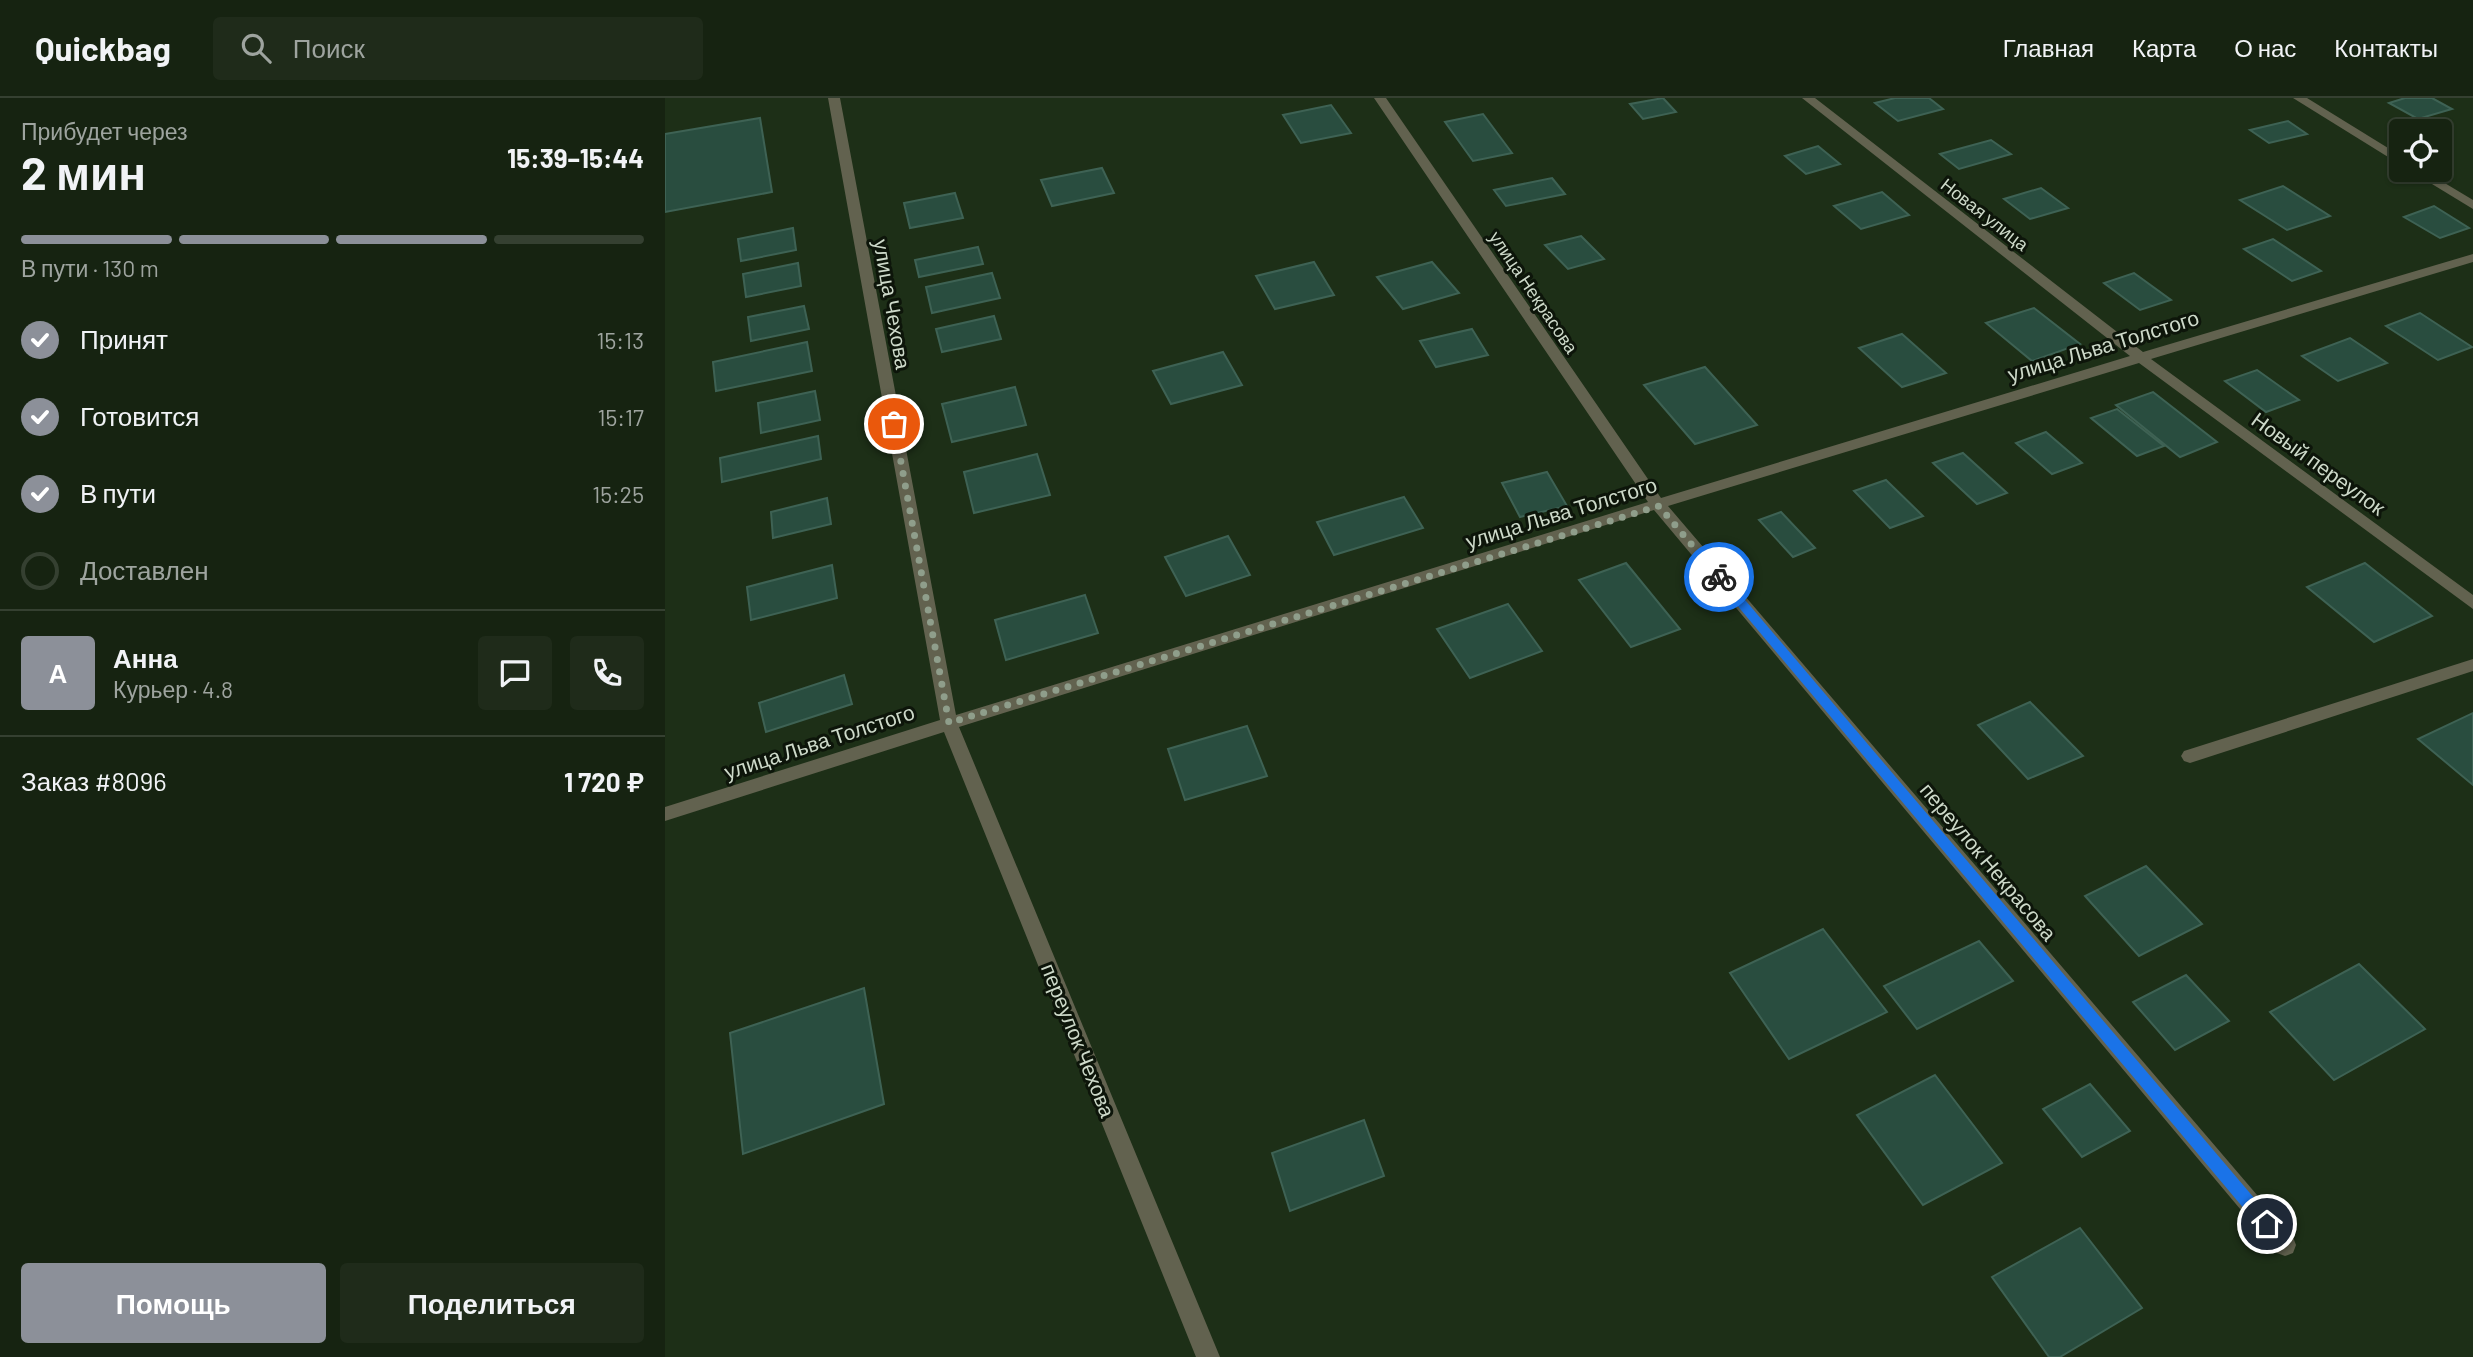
<!DOCTYPE html>
<html lang="ru">
<head>
<meta charset="utf-8">
<style>
	body { margin:0; font-family:Barlow,sans-serif; background:#1f2b1a; color:#f1f3f6; height:100vh; display:flex; flex-direction:column; font-size:26px; white-space:nowrap }
	* { box-sizing:border-box; margin:0 }
	p { font-size:23px; color:#9ea49f }
	.icon { flex:none; width:38px; height:38px; fill:none; stroke:currentColor; stroke-width:2; stroke-linecap:round; stroke-linejoin:round }
	.map { position:relative; flex:1; overflow:hidden }
	.drawer { display:flex; flex-direction:column; background:#162311; width:665px }
	.drawer>* { flex:none }
	.controls { position:absolute; left:1724px; top:21px; display:grid; gap:14px }
	.controls a { display:grid; place-items:center; width:63px; height:63px; border-radius:7px; background:#162311; box-shadow:0 2px 5px #0004,0 0 0 2px #354031; font-size:35px }
	.pin { position:absolute; display:grid; place-items:center; width:60px; height:60px; color:#fff; margin:-30px; border:4px solid #fff; border-radius:50%; box-shadow:0 2px 7px #0007 }
	.courier { position:absolute; display:grid; place-items:center; width:70px; height:70px; margin:-35px; border:5px solid #1a73e8; border-radius:50%; background:#fff; color:#222; box-shadow:0 2px 9px #0007 }
	.head em { font-style:normal; font-weight:700 }
	.head div { display:flex; flex-direction:column-reverse }
	.head { display:flex; align-items:center; justify-content:space-between; height:119px; padding:0 21px }
	h1 { font-size:46px; font-weight:700; line-height:52px }
	.bar { display:grid; grid-template-columns:repeat(4,1fr); gap:10px 7px; align-content:center; height:84px; padding:0 21px }
	.bar i { height:9px; border-radius:5px; background:#354031 }
	.bar .on { background:#8c9099 }
	.bar p { grid-column:span 4 }
	.line { display:flex; align-items:center; gap:18px; padding:0 21px; border-top:2px solid #354031 }
	.line div { flex:1 }
	.round { display:grid; place-items:center; flex:none; width:74px; height:74px; border-radius:7px; background:#1f2b1a }
	ol { padding:0 21px; list-style:none }
	li { display:flex; align-items:center; gap:21px; height:77px }
	li p { margin-inline-start:auto }
	li .icon { padding:7px; border-radius:50%; background:#8c9099; color:#fff; stroke-width:4 }
	li:last-child { color:#9ea49f }
	li i { width:38px; height:38px; border:4px solid #354031; border-radius:50% }
	.button { display:flex; gap:14px; margin-top:auto; padding:14px 21px }
	.button a { flex:1; height:80px; border-radius:7px; background:#8c9099; color:#fff; font-size:28px; font-weight:700; line-height:80px; text-align:center }
	.button a+a { background:#1f2b1a; color:#f1f3f6 }
	header { display:flex; align-items:center; gap:42px; box-sizing:border-box; height:98px; padding:0 35px; background:#162311; border-bottom:2px solid #354031 }
	header strong { font-size:33px }
	nav { display:flex; gap:38px; margin-inline-start:auto; font-size:24px }
	.search { width:490px; height:63px; background:#1f2b1a; display:flex; align-items:center; gap:18px; box-sizing:border-box; padding:0 24px; border-radius:7px; color:#9ea49f; font-size:26px }
	main { display:flex; flex:1; min-height:0 }
	.map>svg:first-child { display:block }
	.building { fill:#294d3f; stroke:#3e6254; stroke-width:2 }
	.lines { fill:none; stroke-linecap:round; stroke-linejoin:round }
	.minor { fill:#62624f; fill-rule:evenodd }
	.route { fill:#1a73e8 }
	.done { stroke:#8f9e8b; stroke-width:7; stroke-dasharray:0 12.6 }
	.labels { text-anchor:middle; dominant-baseline:central; stroke-width:6; stroke-linejoin:round; paint-order:stroke }
	.far-street-label { font-size:18px; fill:#cdd9c9; stroke:#0d150a }
	.street-label { font-size:21px; fill:#cdd9c9; stroke:#0d150a }
</style>
</head>
<body>
<header>
<strong>Quickbag</strong>
<div class="search"><svg class="icon" aria-label="search" viewBox="0 0 24 24"><circle cx="10" cy="10" r="6"/><path d="M15 15l6 6"/></svg>Поиск</div>
<nav><a>Главная</a><a>Карта</a><a>О нас</a><a>Контакты</a></nav>
</header>
<main>
<section class="drawer">
<div class="head"><div><h1>2 мин</h1><p>Прибудет через</p></div><em>15:39–15:44</em></div>
<div class="bar"><i class="on"></i><i class="on"></i><i class="on"></i><i></i><p>В пути · 130 m</p></div>
<ol>
<li><svg class="icon" aria-label="check" viewBox="0 0 24 24"><path d="M5 12l5 5 9-10"/></svg>Принят<p>15:13</p></li>
<li><svg class="icon" aria-label="check" viewBox="0 0 24 24"><path d="M5 12l5 5 9-10"/></svg>Готовится<p>15:17</p></li>
<li><svg class="icon" aria-label="check" viewBox="0 0 24 24"><path d="M5 12l5 5 9-10"/></svg>В пути<p>15:25</p></li>
<li><i></i>Доставлен</li>
</ol>
<div class="line" style="height:126px"><b class="round" style="background:#8c9099;color:#fff">А</b><div><b>Анна</b><p>Курьер · 4.8</p></div><a class="round"><svg class="icon" aria-label="chat" viewBox="0 0 24 24"><path d="M4 5h16v11H9l-5 4z"/></svg></a><a class="round"><svg class="icon" aria-label="phone" viewBox="0 0 24 24"><path d="M5 4h4l2 5-3 2q2 4 5 5l2-3 5 2v4C11 20 4 13 5 4z"/></svg></a></div>
<div class="line" style="height:91px"><div>Заказ #8096</div><b>1 720 ₽</b></div>
<div class="button"><a>Помощь</a><a>Поделиться</a></div>
</section>
<div class="map">
<svg width="1808" height="1259" viewBox="0 0 1808 1259">
	<rect width="100%" height="100%" fill="#1d2f17"/>
	<g class="building">
		<polygon points="998,0 1011,14 978,21 965,6"/>
		<polygon points="1230,0 1264,0 1278,11 1233,23 1210,5"/>
		<polygon points="1740,0 1767,0 1787,11 1753,21 1724,5"/>
		<polygon points="666,7 686,35 636,45 618,17"/>
		<polygon points="818,16 847,55 808,63 780,24"/>
		<polygon points="95,20 107,94 0,114 0,36"/>
		<polygon points="1623,23 1642,36 1604,45 1585,32"/>
		<polygon points="1326,42 1346,56 1294,71 1275,56"/>
		<polygon points="1153,48 1175,66 1141,76 1120,58"/>
		<polygon points="437,70 449,95 387,108 376,82"/>
		<polygon points="887,80 900,96 841,108 829,92"/>
		<polygon points="1618,88 1665,118 1622,132 1575,102"/>
		<polygon points="1376,90 1403,110 1365,121 1339,101"/>
		<polygon points="1217,94 1244,117 1196,131 1169,108"/>
		<polygon points="290,95 298,120 245,130 239,105"/>
		<polygon points="1769,108 1804,130 1775,140 1739,119"/>
		<polygon points="128,130 131,152 76,163 73,141"/>
		<polygon points="916,138 939,161 903,171 880,147"/>
		<polygon points="1608,141 1656,173 1627,183 1579,151"/>
		<polygon points="313,149 318,166 254,179 250,162"/>
		<polygon points="649,164 669,197 610,211 591,178"/>
		<polygon points="767,164 794,195 738,211 712,179"/>
		<polygon points="133,165 136,188 81,199 78,176"/>
		<polygon points="327,175 335,200 267,215 261,189"/>
		<polygon points="1469,175 1506,202 1475,212 1439,185"/>
		<polygon points="139,208 144,231 86,243 83,219"/>
		<polygon points="1369,210 1415,246 1367,263 1321,225"/>
		<polygon points="1755,215 1807,249 1773,262 1721,228"/>
		<polygon points="329,218 336,241 277,254 271,231"/>
		<polygon points="807,231 823,257 771,269 755,243"/>
		<polygon points="1237,236 1281,275 1237,289 1194,250"/>
		<polygon points="1685,240 1722,265 1673,283 1637,258"/>
		<polygon points="142,244 147,273 51,293 48,264"/>
		<polygon points="558,254 577,287 506,306 488,273"/>
		<polygon points="1040,269 1092,327 1030,346 979,287"/>
		<polygon points="1592,272 1634,302 1601,314 1560,283"/>
		<polygon points="350,289 361,327 287,344 277,306"/>
		<polygon points="150,293 155,322 96,335 93,305"/>
		<polygon points="1488,294 1552,344 1515,359 1451,307"/>
		<polygon points="1452,311 1499,348 1472,358 1426,320"/>
		<polygon points="1381,334 1417,365 1387,376 1351,345"/>
		<polygon points="153,338 156,361 57,384 55,360"/>
		<polygon points="1298,355 1342,395 1312,406 1268,365"/>
		<polygon points="372,356 385,397 309,415 299,374"/>
		<polygon points="882,374 902,408 855,419 837,385"/>
		<polygon points="1221,382 1258,418 1225,430 1189,393"/>
		<polygon points="739,399 758,430 669,457 652,424"/>
		<polygon points="162,400 166,426 108,440 106,414"/>
		<polygon points="1116,414 1150,450 1128,459 1094,422"/>
		<polygon points="563,438 585,477 521,498 500,459"/>
		<polygon points="961,465 1015,531 966,549 914,482"/>
		<polygon points="1700,465 1767,518 1709,544 1642,489"/>
		<polygon points="167,467 172,500 86,522 82,489"/>
		<polygon points="420,497 433,535 341,562 330,522"/>
		<polygon points="843,506 877,553 805,580 772,531"/>
		<polygon points="179,577 187,606 101,634 94,605"/>
		<polygon points="1365,604 1418,658 1363,681 1313,627"/>
		<polygon points="1808,615 1808,687 1753,641"/>
		<polygon points="582,628 602,678 520,702 503,651"/>
		<polygon points="1481,768 1537,826 1474,858 1420,798"/>
		<polygon points="1158,831 1222,914 1124,961 1065,875"/>
		<polygon points="1314,843 1348,883 1252,931 1219,888"/>
		<polygon points="1694,866 1760,931 1669,982 1605,914"/>
		<polygon points="1521,877 1564,923 1510,952 1468,904"/>
		<polygon points="199,890 219,1006 78,1056 65,935"/>
		<polygon points="1270,977 1337,1065 1258,1107 1192,1017"/>
		<polygon points="1425,986 1465,1033 1417,1059 1378,1011"/>
		<polygon points="699,1022 719,1078 625,1113 607,1055"/>
		<polygon points="1415,1130 1477,1210 1395,1259 1384,1259 1327,1179"/>
	</g>
	<g class="lines">
		<g class="minor">
			<polygon points="163,0 175,0 291,617 983,404 709,0 721,0 996,400 1465,258 1137,0 1150,0 1478,254 1808,156 1808,164 1486,261 1808,497 1808,511 1474,265 1003,408 1628,1139 1631,1147 1628,1155 1620,1158 1612,1155 989,412 294,629 555,1259 531,1259 279,634 0,723 0,709 275,622"/>
			<polygon points="1628,0 1642,0 1736,58 1736,67"/>
			<polygon points="1744,72 1758,72 1808,102 1808,111"/>
			<polygon points="1808,561 1808,573 1525,665 1519,663 1516,658 1519,653"/>
		</g>
	</g>
	<polygon class="route" points="1054,475 1058,476 1607,1121 1609,1126 1607,1131 1596,1131 1050,481 1049,479"/>
	<g class="lines">
		<polyline class="done" points="229,326 284,625 994,408 1054,479"/>
	</g>
	<g class="labels">
		<g class="far-street-label">
			<text transform="translate(1320 116) rotate(38)">Новая улица</text>
			<text transform="translate(869 194) rotate(56)">улица Некрасова</text>
		</g>
		<g class="street-label">
			<text transform="translate(228 206) rotate(80)">улица Чехова</text>
			<text transform="translate(1438 247) rotate(-17)">улица Льва Толстого</text>
			<text transform="translate(1654 365) rotate(36)">Новый переулок</text>
			<text transform="translate(896 414) rotate(-17)">улица Льва Толстого</text>
			<text transform="translate(154 643) rotate(-18)">улица Льва Толстого</text>
			<text transform="translate(1324 763) rotate(50)">переулок Некрасова</text>
			<text transform="translate(414 942) rotate(68)">переулок Чехова</text>
		</g>
	</g>
</svg>
<div class="controls">
<a><svg class="icon" aria-label="locate" viewBox="0 0 24 24"><circle cx="12" cy="12" r="6"/><path d="M12 2v4M12 18v4M2 12h4M18 12h4"/></svg></a>
</div>
<div class="pin" style="left:229px;top:326px;background:#ea580c"><svg class="icon" aria-label="bag" viewBox="0 0 24 24"><path d="M5 8h14l-1 12H6zM9 8a3 3 0 0 1 6 0"/></svg></div>
<div class="pin" style="left:1602px;top:1126px;background:#1f2937"><svg class="icon" aria-label="home" viewBox="0 0 24 24"><path d="M3 11l9-7 9 7M6 9v11h12V9"/></svg></div>
<div class="courier" style="left:1054px;top:479px"><svg class="icon" aria-label="bike" viewBox="0 0 24 24"><circle cx="6" cy="16" r="4"/><circle cx="18" cy="16" r="4"/><path d="M6 16l4-8h5l3 8M10 8l3 8H6M13 5h3"/></svg></div>
</div>
</main>
</body>
</html>
